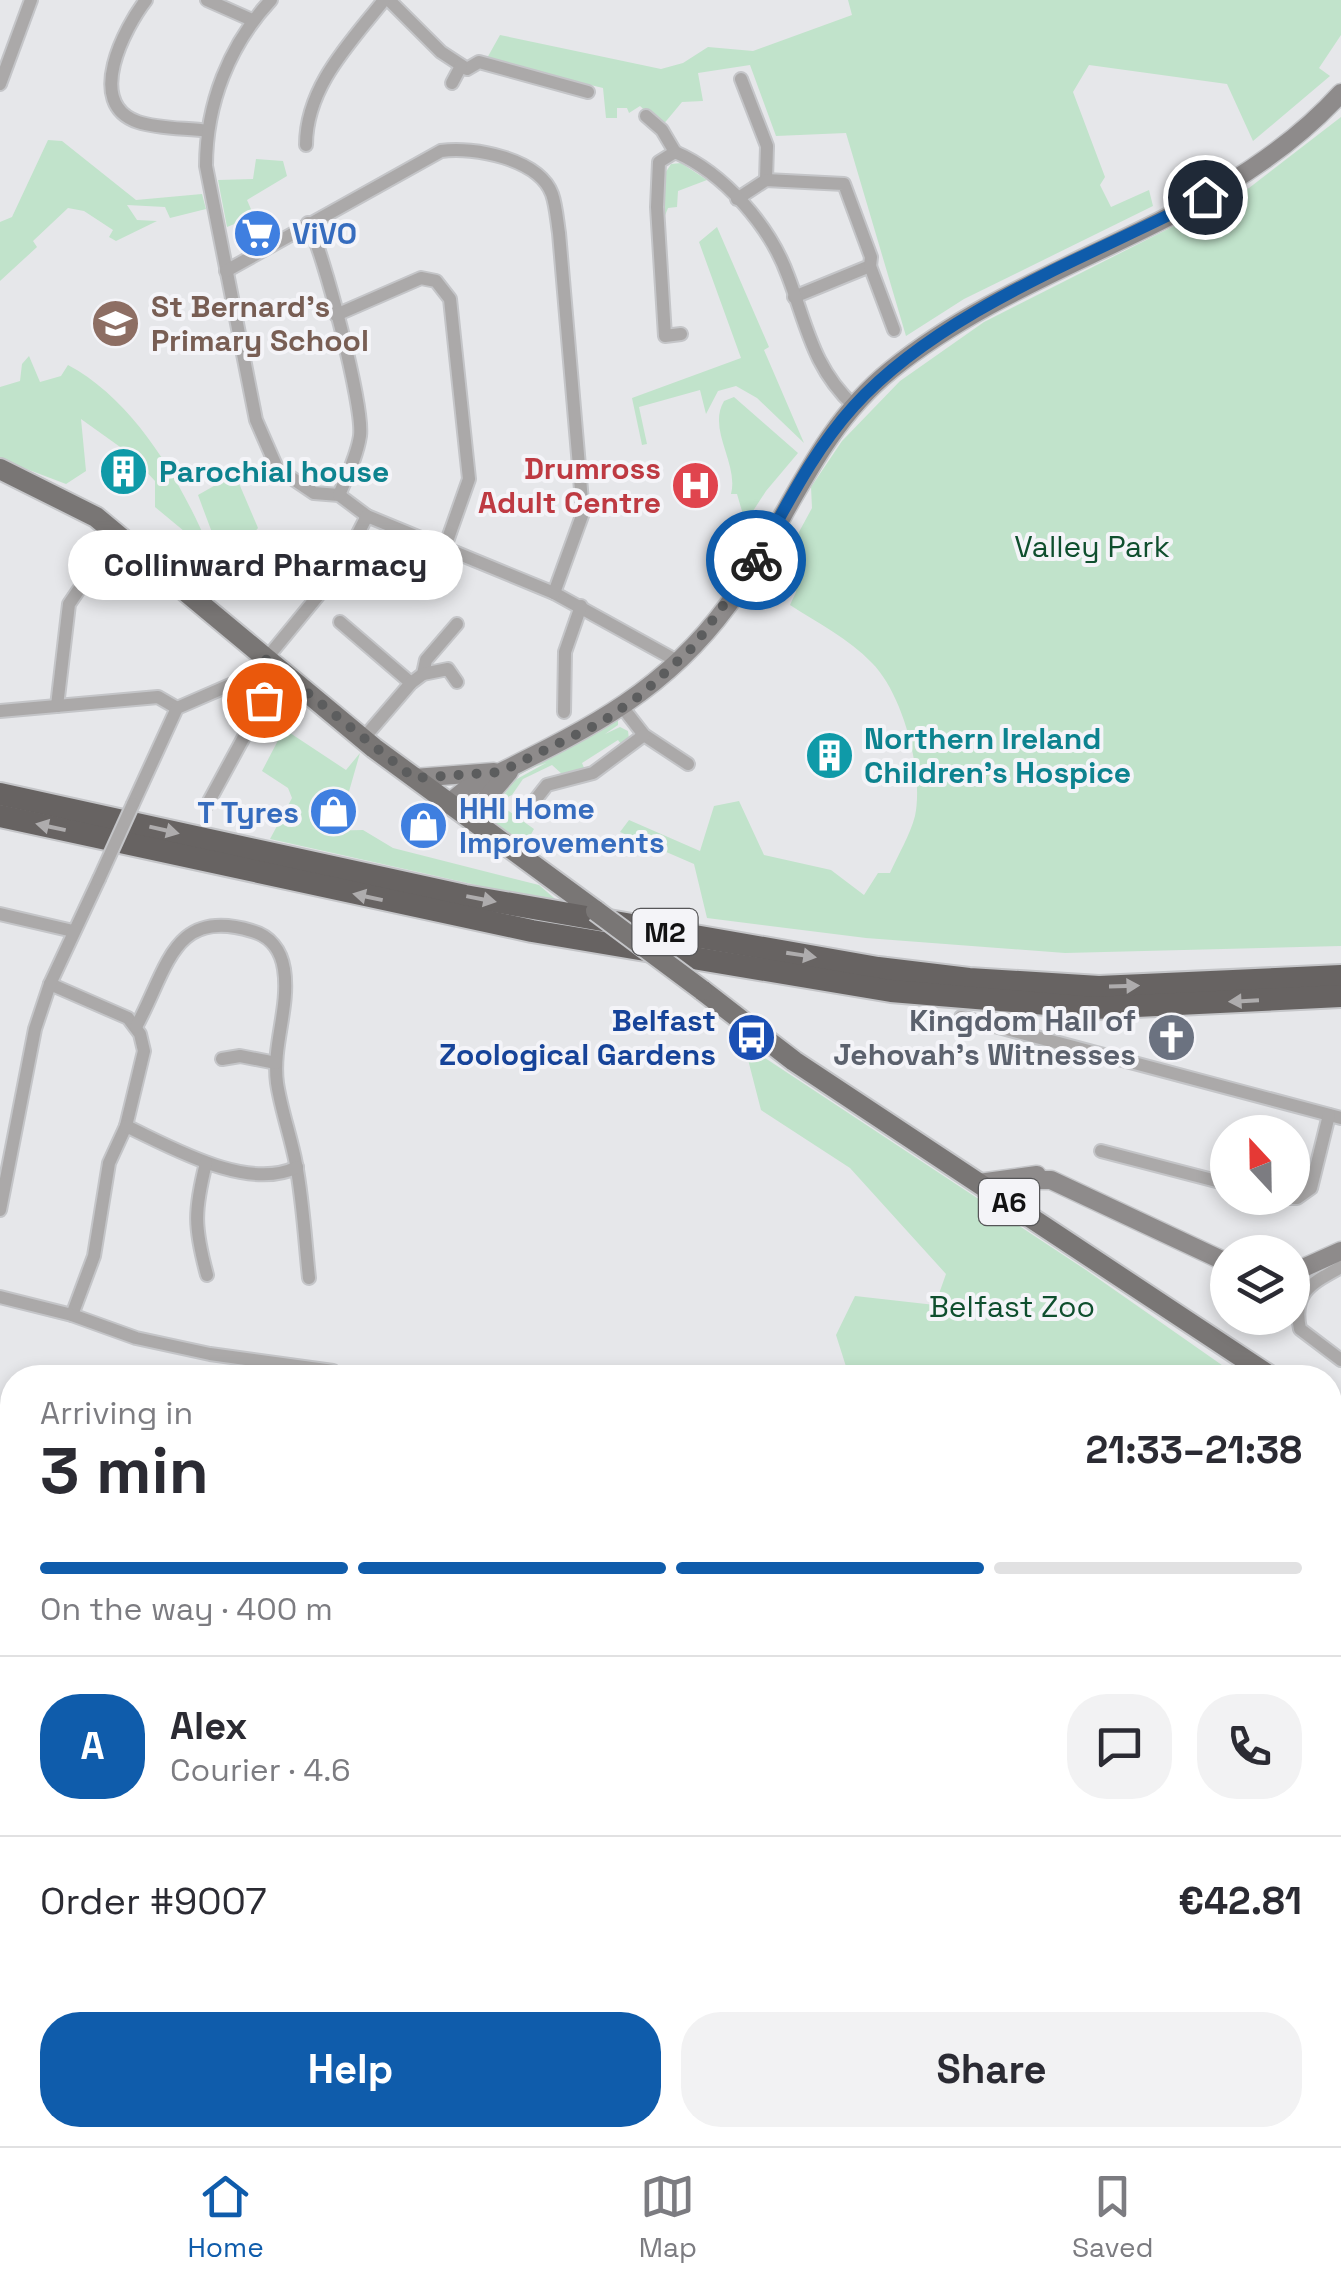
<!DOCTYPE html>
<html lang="en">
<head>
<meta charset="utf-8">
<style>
	body { margin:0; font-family:"Space Grotesk",sans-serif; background:#f2f2f3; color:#2b2b33; height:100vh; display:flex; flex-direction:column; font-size:38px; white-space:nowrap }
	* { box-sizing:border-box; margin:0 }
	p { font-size:32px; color:#7c7c81 }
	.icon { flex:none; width:55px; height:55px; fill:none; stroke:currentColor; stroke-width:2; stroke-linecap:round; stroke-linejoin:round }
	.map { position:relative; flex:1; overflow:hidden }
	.side { position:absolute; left:0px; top:1365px; width:1342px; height:782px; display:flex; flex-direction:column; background:#fff; border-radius:40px 40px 0 0; box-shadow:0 5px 15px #0003 }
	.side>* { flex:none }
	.needle { width:65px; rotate:338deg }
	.buttons { position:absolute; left:1210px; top:1115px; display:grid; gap:20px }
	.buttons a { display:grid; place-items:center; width:100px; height:100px; border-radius:50%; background:#fff; box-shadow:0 5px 15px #0003; font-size:50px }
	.pin { position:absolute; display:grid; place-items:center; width:85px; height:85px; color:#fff; margin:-42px; border:5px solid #fff; border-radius:50%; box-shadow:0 2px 10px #0007 }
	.courier { position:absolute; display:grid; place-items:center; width:100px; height:100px; margin:-50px; border:8px solid #0f5cab; border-radius:50%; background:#fff; color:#222; box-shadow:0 2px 12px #0007 }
	.bubble { position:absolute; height:70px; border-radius:35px; background:#fff; box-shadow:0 5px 15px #0003; font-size:32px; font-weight:700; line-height:70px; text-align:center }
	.overview em { font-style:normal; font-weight:700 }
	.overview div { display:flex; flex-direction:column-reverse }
	.overview { display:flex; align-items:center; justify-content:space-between; height:170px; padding:0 40px }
	h1 { font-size:65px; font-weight:700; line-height:75px }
	.bar { display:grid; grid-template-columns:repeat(4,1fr); gap:15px 10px; align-content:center; height:120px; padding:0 40px }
	.bar i { height:12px; border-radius:8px; background:#e1e1e2 }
	.bar .current { background:#0f5cab }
	.bar p { grid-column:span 4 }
	.line { display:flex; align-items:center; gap:25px; padding:0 40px; border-top:2px solid #e1e1e2 }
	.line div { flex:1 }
	.round { display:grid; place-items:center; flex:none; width:105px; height:105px; border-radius:40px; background:#f2f2f3 }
	.button { display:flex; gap:20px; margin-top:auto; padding:20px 40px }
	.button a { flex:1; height:115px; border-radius:40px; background:#0f5cab; color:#fff; font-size:40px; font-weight:700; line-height:115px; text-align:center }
	.button a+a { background:#f2f2f3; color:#2b2b33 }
	.tabs { display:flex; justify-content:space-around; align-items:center; height:140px; border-top:2px solid #e1e1e2; background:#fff; font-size:28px; color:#7c7c81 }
	.tabs a { display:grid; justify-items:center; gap:5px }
	.tabs .current { color:#0f5cab }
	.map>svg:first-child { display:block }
	.green { fill:#c1e3cb }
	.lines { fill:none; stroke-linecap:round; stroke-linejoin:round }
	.street-casing { stroke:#c4c5c8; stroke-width:16 }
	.secondary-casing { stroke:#c4c5c8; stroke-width:21 }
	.primary-casing { stroke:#c4c5c8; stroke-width:24 }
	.highway-casing { stroke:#c4c5c8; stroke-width:26 }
	.street { stroke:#aba9a9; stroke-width:12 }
	.secondary { stroke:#8e8b8b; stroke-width:18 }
	.primary { stroke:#797675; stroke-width:20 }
	.highway { stroke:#676362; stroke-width:22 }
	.street-bridge-casing { stroke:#c4c5c8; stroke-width:16; stroke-linecap:butt }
	.primary-bridge-casing { stroke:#c4c5c8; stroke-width:24; stroke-linecap:butt }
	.street-bridge { stroke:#aba9a9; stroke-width:12 }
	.primary-bridge { stroke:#797675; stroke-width:20 }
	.oneway { fill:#aeacad }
	.done { stroke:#5c5d5e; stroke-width:10; stroke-dasharray:0 18 }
	.route { stroke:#0f5cab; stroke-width:12 }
	.labels { text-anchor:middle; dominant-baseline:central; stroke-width:8; stroke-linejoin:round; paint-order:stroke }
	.shield { fill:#f4f4f8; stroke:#565658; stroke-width:2.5 }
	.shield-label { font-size:28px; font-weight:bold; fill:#121213 }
	.shop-label { font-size:30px; font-weight:bold; fill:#366cbe; stroke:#f4f4f8; text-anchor:start }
	.education-label { font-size:30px; font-weight:bold; fill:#785e54; stroke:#f4f4f8; text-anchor:start }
	.health-label { font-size:30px; font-weight:bold; fill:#be3a42; stroke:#f4f4f8; text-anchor:end }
	.culture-label { font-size:30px; font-weight:bold; fill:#0d838f; stroke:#f4f4f8; text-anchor:start }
	.park-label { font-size:30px; fill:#0f4f2e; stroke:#f4f4f8 }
	.transit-label { font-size:30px; font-weight:bold; fill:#164399; stroke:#f4f4f8; text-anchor:end }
	.worship-label { font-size:30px; font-weight:bold; fill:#5b616d; stroke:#f4f4f8; text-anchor:end }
</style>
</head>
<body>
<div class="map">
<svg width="1341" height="2146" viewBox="0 0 1341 2146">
	<rect width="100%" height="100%" fill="#e6e7ea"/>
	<g class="green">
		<polygon points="848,0 1341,0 1341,35 1319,68 1330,76 1253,141 1227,84 1089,65 1073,92 1105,177 1100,185 1111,207 1149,190 1153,206 964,299 906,336 846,133 776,136 750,65 698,73 703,101 682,102 662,126 640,106 629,113 627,108 617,108 617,118 606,118 603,88 486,60 500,35 661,69 683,63 708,47 753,51 852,15"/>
		<path d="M1341 117V946L1065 953 866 938 707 918 694 864 620 832 629 820 700 851 714 806 739 801 764 855 831 870 864 895 878 873H890C898 855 910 835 915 816 924 773 903 694 872 663 848 638 818 623 790 605L796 592 780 567 812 508 811 487 842 441 900 381 984 322 1249 188Z"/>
		<polygon points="48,140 62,141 136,200 202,194 206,209 170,218 165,207 127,205 137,220 157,221 116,241 109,237 113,230 84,211 68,208 33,241 37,247 0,281 0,222 12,217"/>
		<polygon points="256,159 283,161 287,176 247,200 254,216 227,227 218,180 253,179"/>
		<polygon points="681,163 707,180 678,191 677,207 668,208 664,218 662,178 671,164"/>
		<polygon points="717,227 769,347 764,350 804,443 757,398 736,386 718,391 706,414 700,390 639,407 647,444 642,445 632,398 741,358 699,242"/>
		<path d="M29 356 40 382 61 376 68 365C135 401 179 479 209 547L202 546 155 507V481L130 454 81 419 86 471 66 484 0 459V387L20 381 22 364Z"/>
		<path d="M734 397 798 453 766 491 740 531 732 522 744 518 737 494H731C739 463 707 430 724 401Z"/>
		<polygon points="235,474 258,528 230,561 220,554 198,495"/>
		<path d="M618 720V725L605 734 620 727 628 731 629 739 623 747 618 740 582 763 585 770 562 774 552 765 523 779 512 795 499 801 515 780 546 763C522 770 497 786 492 813L485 809 510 777Z"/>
		<polygon points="284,729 346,770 360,753 348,795 321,797 320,831 363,830 393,848 539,885 561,904 270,839 292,798 288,788 262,771"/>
		<polygon points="496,802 534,829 525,845 517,840 520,836 512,836 496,823"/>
		<polygon points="744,1044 1086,1270 1239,1377 849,1376 836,1335 855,1296 935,1305 946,1274 850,1168 761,1110"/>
		<polygon points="1330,1427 1341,1432 1341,1743 1330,1735"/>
		<polygon points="1341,1749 1341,2146 0,2146 0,1850 12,1848 12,2135 1330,2135 1330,1753"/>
	</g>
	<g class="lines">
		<defs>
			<g id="street">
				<path d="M146 0C125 27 84 104 138 122 159 129 186 128 208 131"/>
				<polyline points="207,0 252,20"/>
				<path d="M271 0C229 45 206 104 206 166L256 420 277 468 314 493 339 495 367 516 554 593 679 662"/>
				<polyline points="389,0 441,52 467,69 479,62 588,92"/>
				<polyline points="741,79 767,146 766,180"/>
				<polyline points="452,83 461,66"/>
				<polyline points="0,84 31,0"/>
				<polyline points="646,116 662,130 675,152"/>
				<path d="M306 145C306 87 350 43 384 0"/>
				<polyline points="737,199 766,180 844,184 871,257 870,266 794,297"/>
				<path d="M308 223C323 250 364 407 360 436 357 456 347 476 339 495"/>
				<polyline points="870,266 894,330"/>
				<path d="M226 271 441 151C474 146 539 159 552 194 556 205 557 220 559 233L583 513 554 593"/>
				<polyline points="336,315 421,278 436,281 450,299 469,479 445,547"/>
				<path d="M681 334 665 336 657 207 659 162 675 152C724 173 770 226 788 276 807 326 813 368 854 406"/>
				<polyline points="340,622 411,683"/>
				<polyline points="423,674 426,660 457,624"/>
				<polyline points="57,706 69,604 117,534"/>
				<polyline points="623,708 644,735 688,764"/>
				<polyline points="0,711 158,697 177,708"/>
				<polyline points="564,712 565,652 581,606"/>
				<polyline points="363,739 411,683 423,674 448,669 457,682"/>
				<polyline points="133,804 177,708 253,675 340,569 367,516"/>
				<polyline points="207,805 264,700 267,690 253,675"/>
				<polyline points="525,813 547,785 593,773 644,735"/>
				<polyline points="0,914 73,931"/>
				<polyline points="50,984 128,1018 140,1034 144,1051 126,1126 109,1163 94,1256 72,1315"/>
				<polyline points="961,1017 1341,1118"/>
				<path d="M136 1027C168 968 173 907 252 931 270 936 281 950 284 969 290 1007 272 1045 277 1083 281 1110 291 1137 296 1164 303 1202 305 1240 309 1278"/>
				<polyline points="222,1059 240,1056 276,1063"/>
				<path d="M126 1126C171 1147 248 1192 297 1167"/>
				<polyline points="1101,1151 1228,1184"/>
				<path d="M206 1163C194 1211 194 1227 207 1275"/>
				<polyline points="1278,1198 1297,1198 1311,1188 1329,1115"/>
				<polyline points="0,1210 35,1029 50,984 99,879"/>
				<path d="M1341 1267C1312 1283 1292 1292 1300 1329L1341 1360"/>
				<polyline points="0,1297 72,1315 136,1338 210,1354 333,1371"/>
			</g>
			<g id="secondary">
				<polyline points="414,778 494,772"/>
				<path d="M449 803 465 790C569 737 657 702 728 605 785 527 814 432 891 370 1029 258 1219 227 1341 93"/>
				<polyline points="478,825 485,800 509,772"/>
				<polyline points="979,1183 1037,1175"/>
				<polyline points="1008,1202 1027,1180 1051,1180 1228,1263"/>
				<polyline points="1292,1273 1341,1251"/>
			</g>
			<g id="primary">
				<polyline points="0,469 96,517 374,748 596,911"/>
				<polyline points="702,990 794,1061 1273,1378"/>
				<polyline points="1330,1414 1341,1421"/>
			</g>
			<g id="highway">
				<polyline points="0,794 465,896 878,968 969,979 1099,987 1341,976"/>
				<polyline points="0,816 532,931 891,991 1095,1008 1341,996"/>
			</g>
		</defs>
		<use href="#street" class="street-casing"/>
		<use href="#secondary" class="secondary-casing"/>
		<use href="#primary" class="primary-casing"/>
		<use href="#highway" class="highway-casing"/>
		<use href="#street" class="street"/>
		<use href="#secondary" class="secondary"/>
		<use href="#primary" class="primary"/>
		<use href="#highway" class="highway"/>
		<defs>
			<polyline id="street-bridge" points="99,879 133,804"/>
			<polyline id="primary-bridge" points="596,911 702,990"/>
		</defs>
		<use href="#street-bridge" class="street-bridge-casing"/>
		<use href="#primary-bridge" class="primary-bridge-casing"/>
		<use href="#street-bridge" class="street-bridge"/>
		<use href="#primary-bridge" class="primary-bridge"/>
	</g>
	<defs><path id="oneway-solid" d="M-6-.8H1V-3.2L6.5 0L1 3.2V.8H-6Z" transform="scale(2.5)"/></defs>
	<g class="oneway">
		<use href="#oneway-solid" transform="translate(51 827) rotate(-168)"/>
		<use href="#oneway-solid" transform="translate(164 830) rotate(13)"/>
		<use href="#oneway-solid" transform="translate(368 897) rotate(-168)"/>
		<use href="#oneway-solid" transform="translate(481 899) rotate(11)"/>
		<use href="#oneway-solid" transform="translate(801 955) rotate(9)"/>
		<use href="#oneway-solid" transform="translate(1124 986) rotate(-2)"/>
		<use href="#oneway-solid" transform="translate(1244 1001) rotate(177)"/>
	</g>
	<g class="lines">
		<polyline class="done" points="264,700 267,690 253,675 264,658 414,778 500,772 602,722 642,694 694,646 756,560"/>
		<path class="route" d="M756 560C786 507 813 451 854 406 941 310 1091 256 1205 197"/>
	</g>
	<defs>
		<symbol id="supermarket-disc" viewBox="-11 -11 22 22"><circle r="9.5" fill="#3f7fe0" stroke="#f4f4f8"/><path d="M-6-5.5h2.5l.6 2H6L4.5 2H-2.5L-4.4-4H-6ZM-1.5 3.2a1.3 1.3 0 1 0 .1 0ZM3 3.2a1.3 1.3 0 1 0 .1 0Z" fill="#fff"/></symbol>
		<symbol id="school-disc" viewBox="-11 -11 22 22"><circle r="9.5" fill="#8d6e63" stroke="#f4f4f8"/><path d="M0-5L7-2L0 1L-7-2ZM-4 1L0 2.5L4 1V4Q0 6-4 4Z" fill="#fff"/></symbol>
		<symbol id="building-disc" viewBox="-11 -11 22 22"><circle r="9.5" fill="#0f9aa8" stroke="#f4f4f8"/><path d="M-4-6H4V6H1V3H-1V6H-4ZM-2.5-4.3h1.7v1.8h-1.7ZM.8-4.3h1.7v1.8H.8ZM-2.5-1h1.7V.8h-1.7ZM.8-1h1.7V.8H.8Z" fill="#fff"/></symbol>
		<symbol id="hospital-disc" viewBox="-11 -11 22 22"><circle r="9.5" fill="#e0444e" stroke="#f4f4f8"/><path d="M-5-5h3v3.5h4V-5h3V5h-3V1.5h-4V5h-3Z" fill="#fff"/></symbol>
		<symbol id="shop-disc" viewBox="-11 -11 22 22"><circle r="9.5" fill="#3f7fe0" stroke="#f4f4f8"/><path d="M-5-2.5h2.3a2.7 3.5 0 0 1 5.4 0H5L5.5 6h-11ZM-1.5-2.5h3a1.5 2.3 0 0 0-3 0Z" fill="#fff"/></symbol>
		<symbol id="bus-disc" viewBox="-11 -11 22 22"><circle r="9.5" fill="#1a4fb4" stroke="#f4f4f8"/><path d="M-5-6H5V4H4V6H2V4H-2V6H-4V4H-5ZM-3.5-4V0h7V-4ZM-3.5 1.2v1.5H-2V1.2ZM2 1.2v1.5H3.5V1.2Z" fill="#fff"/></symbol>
		<symbol id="church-disc" viewBox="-11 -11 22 22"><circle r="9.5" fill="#6b7280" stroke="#f4f4f8"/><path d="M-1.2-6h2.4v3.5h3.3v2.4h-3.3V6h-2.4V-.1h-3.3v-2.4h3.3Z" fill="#fff"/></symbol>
	</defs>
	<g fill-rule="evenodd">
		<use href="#supermarket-disc" x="230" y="206" width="55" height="55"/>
		<use href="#school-disc" x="88" y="296" width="55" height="55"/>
		<use href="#building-disc" x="96" y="444" width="55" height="55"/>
		<use href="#hospital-disc" x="668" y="458" width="55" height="55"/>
		<use href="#building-disc" x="802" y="728" width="55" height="55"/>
		<use href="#shop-disc" x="306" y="784" width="55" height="55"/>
		<use href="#shop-disc" x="396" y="798" width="55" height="55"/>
		<use href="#bus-disc" x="724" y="1010" width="55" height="55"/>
		<use href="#church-disc" x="1144" y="1010" width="55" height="55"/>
	</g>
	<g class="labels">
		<g class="shield">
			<rect x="632.5" y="909" width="65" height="46" rx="8"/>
			<rect x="979" y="1179" width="60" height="46" rx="8"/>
		</g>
		<g class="shield-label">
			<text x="665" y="932">M2</text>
			<text x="1009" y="1202">A6</text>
		</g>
		<g class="shop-label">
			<text x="292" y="233">ViVO</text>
			<text x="459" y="808">HHI Home<tspan x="459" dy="34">Improvements</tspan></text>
			<text x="299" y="812" text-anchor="end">T Tyres</text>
		</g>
		<g class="education-label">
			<text x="151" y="306">St Bernard's<tspan x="151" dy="34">Primary School</tspan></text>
		</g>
		<g class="health-label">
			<text x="661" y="468">Drumross<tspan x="661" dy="34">Adult Centre</tspan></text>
		</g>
		<g class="culture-label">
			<text x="159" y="471">Parochial house</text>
			<text x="864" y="738">Northern Ireland<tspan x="864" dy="34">Children's Hospice</tspan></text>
		</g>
		<g class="park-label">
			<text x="1092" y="546">Valley Park</text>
			<text x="1012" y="1306">Belfast Zoo</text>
		</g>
		<g class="transit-label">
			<text x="716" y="1020">Belfast<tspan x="716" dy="34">Zoological Gardens</tspan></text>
		</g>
		<g class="worship-label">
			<text x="1136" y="1020">Kingdom Hall of<tspan x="1136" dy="34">Jehovah's Witnesses</tspan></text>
		</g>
	</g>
</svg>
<div class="buttons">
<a><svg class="needle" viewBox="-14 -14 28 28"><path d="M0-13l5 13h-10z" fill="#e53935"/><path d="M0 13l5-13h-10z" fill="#7c7c81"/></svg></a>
<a><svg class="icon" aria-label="layers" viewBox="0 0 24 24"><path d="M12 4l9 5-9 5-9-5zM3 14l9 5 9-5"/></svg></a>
</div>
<div class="pin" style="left:264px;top:700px;background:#ea580c"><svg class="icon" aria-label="bag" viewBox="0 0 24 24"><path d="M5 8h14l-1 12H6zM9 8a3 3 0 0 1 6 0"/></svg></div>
<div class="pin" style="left:1205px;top:197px;background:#1f2937"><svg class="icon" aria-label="home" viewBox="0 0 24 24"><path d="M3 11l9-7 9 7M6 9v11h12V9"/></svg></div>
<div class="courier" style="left:756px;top:560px"><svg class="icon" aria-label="bike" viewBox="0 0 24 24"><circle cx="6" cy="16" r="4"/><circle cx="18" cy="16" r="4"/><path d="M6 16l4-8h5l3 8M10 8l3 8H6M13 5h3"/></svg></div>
<div class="bubble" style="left:68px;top:530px;width:395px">Collinward Pharmacy</div>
<section class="side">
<div class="overview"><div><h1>3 min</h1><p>Arriving in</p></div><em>21:33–21:38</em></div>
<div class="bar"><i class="current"></i><i class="current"></i><i class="current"></i><i></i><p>On the way · 400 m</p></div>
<div class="line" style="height:180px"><b class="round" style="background:#0f5cab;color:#fff">A</b><div><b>Alex</b><p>Courier · 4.6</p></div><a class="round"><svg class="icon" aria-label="chat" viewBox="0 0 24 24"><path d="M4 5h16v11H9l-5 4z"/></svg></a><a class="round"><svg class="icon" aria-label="phone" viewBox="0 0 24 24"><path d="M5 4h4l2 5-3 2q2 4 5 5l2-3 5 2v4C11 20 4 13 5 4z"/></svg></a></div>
<div class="line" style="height:130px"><div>Order #9007</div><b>€42.81</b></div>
<div class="button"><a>Help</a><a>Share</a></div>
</section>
</div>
<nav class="tabs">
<a class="current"><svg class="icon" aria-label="home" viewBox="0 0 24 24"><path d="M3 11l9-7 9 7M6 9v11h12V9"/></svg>Home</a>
<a><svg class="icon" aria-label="map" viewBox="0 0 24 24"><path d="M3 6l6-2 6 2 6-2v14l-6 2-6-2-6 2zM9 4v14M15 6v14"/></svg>Map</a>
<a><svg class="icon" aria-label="saved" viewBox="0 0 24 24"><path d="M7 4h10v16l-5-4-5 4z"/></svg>Saved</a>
</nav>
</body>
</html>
